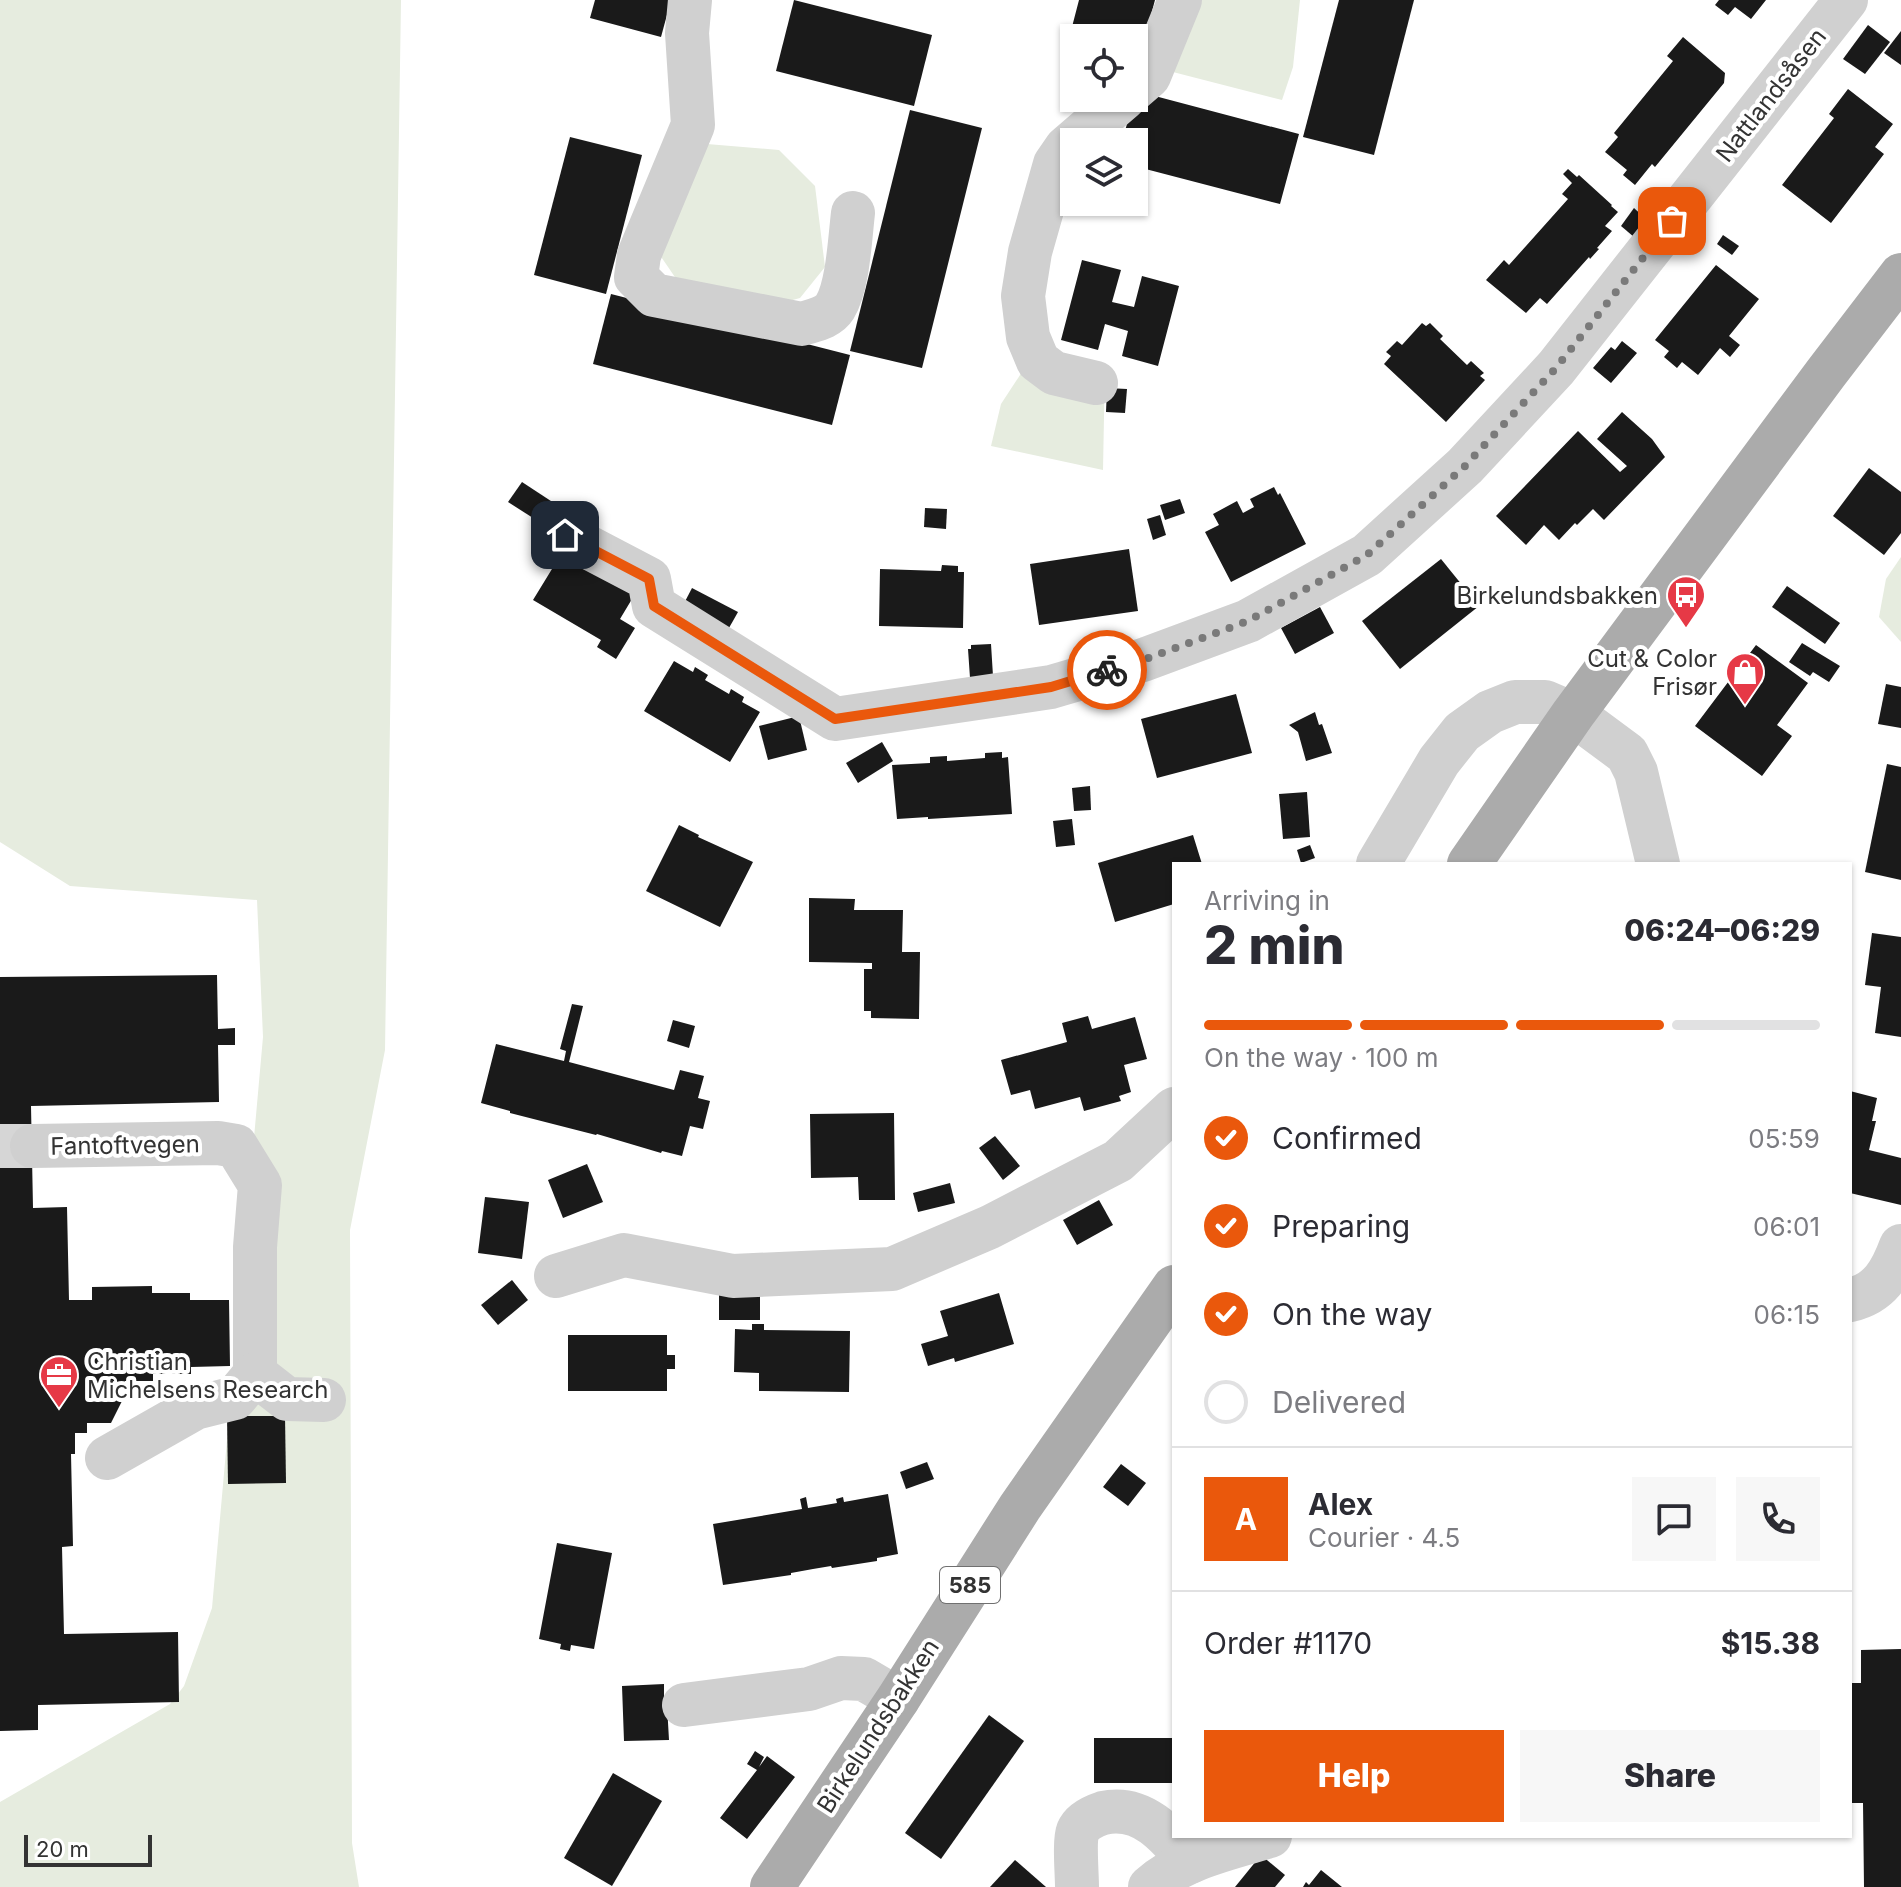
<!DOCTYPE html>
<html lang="en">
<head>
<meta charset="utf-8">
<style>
	body { margin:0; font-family:Inter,sans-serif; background:#f7f7f7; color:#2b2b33; height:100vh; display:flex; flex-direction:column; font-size:30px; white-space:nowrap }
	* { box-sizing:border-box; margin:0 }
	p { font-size:26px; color:#7c7c81 }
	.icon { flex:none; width:44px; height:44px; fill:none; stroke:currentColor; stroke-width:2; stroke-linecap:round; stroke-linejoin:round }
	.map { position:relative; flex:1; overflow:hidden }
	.panel { position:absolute; left:1172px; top:862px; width:680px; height:976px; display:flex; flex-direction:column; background:#fff; border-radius:0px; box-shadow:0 2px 6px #0004 }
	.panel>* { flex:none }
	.fabs { position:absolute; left:1060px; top:24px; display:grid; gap:16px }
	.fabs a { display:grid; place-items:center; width:88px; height:88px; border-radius:0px; background:#fff; box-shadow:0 2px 6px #0004; font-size:40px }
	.scale { position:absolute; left:24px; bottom:20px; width:128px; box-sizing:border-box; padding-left:8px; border:4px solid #333; border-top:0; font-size:22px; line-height:28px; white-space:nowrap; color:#333; -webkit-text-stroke:6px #fff; paint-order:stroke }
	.pin { position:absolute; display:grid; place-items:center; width:68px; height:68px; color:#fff; margin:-34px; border-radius:16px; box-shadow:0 4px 12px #0006 }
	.courier { position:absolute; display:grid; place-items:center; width:80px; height:80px; margin:-40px; border:6px solid #ea580c; border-radius:50%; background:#fff; color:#222; box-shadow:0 2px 10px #0007 }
	.head em { font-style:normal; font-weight:800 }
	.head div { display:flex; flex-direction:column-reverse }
	.head { display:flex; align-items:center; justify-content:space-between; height:136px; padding:0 32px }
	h1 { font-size:52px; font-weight:800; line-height:60px }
	.bar { display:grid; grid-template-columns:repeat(4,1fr); gap:12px 8px; align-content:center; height:96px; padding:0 32px }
	.bar i { height:10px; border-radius:6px; background:#e1e1e2 }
	.bar .selected { background:#ea580c }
	.bar p { grid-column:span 4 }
	.line { display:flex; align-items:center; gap:20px; padding:0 32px; border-top:2px solid #e1e1e2 }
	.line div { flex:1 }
	.round { display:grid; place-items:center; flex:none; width:84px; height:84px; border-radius:0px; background:#f7f7f7 }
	ol { padding:0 32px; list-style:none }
	li { display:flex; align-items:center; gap:24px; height:88px }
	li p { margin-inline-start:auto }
	li .icon { padding:8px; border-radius:50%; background:#ea580c; color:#fff; stroke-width:4 }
	li:last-child { color:#7c7c81 }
	li i { width:44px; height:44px; border:4px solid #e1e1e2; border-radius:50% }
	.cta { display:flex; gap:16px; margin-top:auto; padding:16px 32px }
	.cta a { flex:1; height:92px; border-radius:0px; background:#ea580c; color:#fff; font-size:32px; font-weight:800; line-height:92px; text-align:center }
	.cta a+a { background:#f7f7f7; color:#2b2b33 }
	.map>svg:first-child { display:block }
	.green { fill:#e6ecdf }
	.building { fill:#1a1a1a }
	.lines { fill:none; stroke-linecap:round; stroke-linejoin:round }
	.minor-tunnel { stroke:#d6d6d6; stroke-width:44; stroke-dasharray:44 22; stroke-linecap:butt }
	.minor { stroke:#d0d0d0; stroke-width:44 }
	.major { stroke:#ababab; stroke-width:44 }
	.done { stroke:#7a7a7a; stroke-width:8; stroke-dasharray:0 14.4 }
	.route { stroke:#ea580c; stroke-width:10 }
	.labels { text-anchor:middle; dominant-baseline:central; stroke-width:8; stroke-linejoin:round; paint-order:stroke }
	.shield { fill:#fff; stroke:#707070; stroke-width:2 }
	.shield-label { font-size:22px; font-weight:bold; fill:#333 }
	.street-label { font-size:24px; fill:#333; stroke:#fff }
	.poi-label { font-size:24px; fill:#333; stroke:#fff; text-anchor:end }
</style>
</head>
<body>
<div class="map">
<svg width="1901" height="1887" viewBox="0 0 1901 1887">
	<rect width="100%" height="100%" fill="#fff"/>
	<g class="green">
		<polygon points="0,0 401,0 385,1050 350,1230 352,1843 359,1887 0,1887 0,1802 170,1704 184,1686 212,1608 263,1037 257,900 70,886 0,842"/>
		<polygon points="1192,0 1300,0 1293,67 1282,100 1169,71"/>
		<polygon points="707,144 779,150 815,186 825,267 800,298 767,307 690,299 655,248"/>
		<polygon points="1056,361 1105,363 1103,470 991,446 1001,404 1022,372"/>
		<polygon points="1901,557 1901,642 1879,617 1886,579"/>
	</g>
	<g class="building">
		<polygon points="595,0 671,0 661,37 590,18"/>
		<polygon points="794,0 932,35 914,106 776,71"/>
		<polygon points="1079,0 1155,0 1135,75 1134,38 1074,38 1074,77 1060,73"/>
		<polygon points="1339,0 1414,0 1374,155 1303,137"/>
		<polygon points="1719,0 1766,0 1751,19 1735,7 1728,15 1715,5"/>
		<polygon points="1868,25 1890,42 1865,74 1843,59"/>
		<polygon points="1901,31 1901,65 1884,53"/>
		<polygon points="1683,37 1725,73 1724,83 1655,167 1652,164 1635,185 1623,175 1627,170 1605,152 1618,137 1614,133 1673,61 1667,56"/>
		<polygon points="1848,89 1893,124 1875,147 1884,154 1831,223 1782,185 1834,118 1829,114"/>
		<polygon points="1136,91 1299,134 1280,204 1134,166 1134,142 1122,142"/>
		<polygon points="910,110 982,128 922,368 850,351"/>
		<polygon points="570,137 642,155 606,294 534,275"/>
		<polygon points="1568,169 1577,177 1579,175 1612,205 1611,206 1618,212 1605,226 1612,231 1597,248 1599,249 1590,259 1589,257 1547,304 1540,298 1526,313 1486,280 1504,260 1509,265 1568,199 1562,194 1572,183 1563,174"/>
		<polygon points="1634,208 1648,221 1634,237 1621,226"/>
		<polygon points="1723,235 1739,246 1732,255 1717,244"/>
		<polygon points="1082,260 1121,270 1112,302 1134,307 1142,276 1179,286 1158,366 1122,356 1128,331 1105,324 1098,350 1061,340"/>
		<polygon points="1716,265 1759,299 1729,336 1740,345 1730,357 1720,348 1698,375 1682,362 1677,368 1664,357 1669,351 1655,340"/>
		<polygon points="611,294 850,355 832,425 593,364"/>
		<polygon points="1422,323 1426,326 1430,323 1443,336 1440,339 1467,365 1471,361 1484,373 1480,376 1485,380 1446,422 1384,364 1391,356 1386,352 1397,341 1402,345"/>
		<polygon points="1622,341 1637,353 1611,383 1593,368 1611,347 1615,350"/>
		<polygon points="1107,388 1127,389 1125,413 1106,412"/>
		<polygon points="1622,412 1652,439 1665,457 1604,520 1593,509 1577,525 1575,523 1559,540 1544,525 1526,545 1496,516 1578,431 1620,472 1627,466 1597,439"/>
		<polygon points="1869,468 1901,492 1901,533 1884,555 1833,516"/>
		<polygon points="522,482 557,505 544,525 508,502"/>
		<polygon points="1274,487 1278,495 1280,493 1306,544 1231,582 1205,532 1219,525 1213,514 1237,501 1243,513 1254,507 1250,499"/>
		<polygon points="1180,499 1185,513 1165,520 1160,505"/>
		<polygon points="925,508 947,509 946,529 924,527"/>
		<polygon points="1160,515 1166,535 1153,540 1147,519"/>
		<polygon points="1129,549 1138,611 1039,625 1030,564"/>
		<polygon points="563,551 635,594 620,619 635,628 616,659 597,647 601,640 533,600"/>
		<polygon points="1441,559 1479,606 1400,669 1362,621"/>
		<polygon points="942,565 958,566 958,572 964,572 963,628 879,626 880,569 941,571"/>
		<polygon points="1787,586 1840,623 1825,644 1772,607"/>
		<polygon points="692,588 738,612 725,635 680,611"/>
		<polygon points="1320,607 1334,633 1295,654 1281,628"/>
		<polygon points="1802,643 1840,666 1829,682 1813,672 1810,676 1789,662"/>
		<polygon points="991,644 993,676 970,678 968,649 971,649 971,645"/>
		<polygon points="1756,645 1808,683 1777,725 1792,736 1762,776 1695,726"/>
		<polygon points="674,661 693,672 695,667 708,675 705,680 729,694 731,689 744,697 742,702 760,712 730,762 644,711"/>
		<polygon points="1886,684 1901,687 1901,728 1878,724"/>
		<polygon points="1236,694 1252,753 1157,778 1141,719"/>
		<polygon points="1315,712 1319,725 1322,724 1332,753 1306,761 1298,732 1289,725"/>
		<polygon points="799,716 807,750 768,760 759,726"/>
		<polygon points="882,742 893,761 858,783 846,763"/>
		<polygon points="1002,752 1002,758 1008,757 1012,814 928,819 928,817 897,819 892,765 930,763 930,757 947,756 947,761 985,758 985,753"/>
		<polygon points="1887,764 1901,767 1901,880 1865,872"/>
		<polygon points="1090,786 1091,810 1074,811 1072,788"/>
		<polygon points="1307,792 1310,837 1283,839 1279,794"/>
		<polygon points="1072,819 1075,845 1056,847 1053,821"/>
		<polygon points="679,825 699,835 698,837 753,862 720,927 646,891"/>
		<polygon points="1193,835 1202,864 1174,864 1174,904 1115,922 1098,863"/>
		<polygon points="1310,845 1315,858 1301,863 1297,850"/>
		<polygon points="809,898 855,899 854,910 903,910 902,952 920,952 919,1019 871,1018 871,1011 864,1011 864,969 872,969 872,963 809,962"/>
		<polygon points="1872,933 1901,937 1901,1037 1875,1033 1881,987 1865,985"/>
		<polygon points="217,975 218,1029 235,1028 235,1045 218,1045 219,1102 31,1106 33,1208 67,1207 69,1300 92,1300 92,1287 152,1286 152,1293 190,1293 190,1300 229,1300 230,1366 191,1367 191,1374 153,1374 153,1381 125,1381 125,1395 111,1423 87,1423 87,1433 75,1433 75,1454 71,1454 73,1546 62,1547 64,1634 178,1632 179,1702 38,1705 38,1730 0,1731 0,977"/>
		<polygon points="572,1004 583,1006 569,1062 674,1090 680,1070 704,1076 698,1098 710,1101 703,1129 690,1126 682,1156 662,1151 661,1153 597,1134 596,1135 510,1113 510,1111 481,1103 496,1044 564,1061 566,1051 560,1049"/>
		<polygon points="1088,1016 1092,1029 1135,1017 1147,1059 1124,1065 1131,1092 1119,1096 1121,1101 1084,1111 1080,1097 1035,1109 1030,1090 1011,1095 1001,1060 1067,1042 1062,1023"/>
		<polygon points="673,1020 695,1026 689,1048 667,1041"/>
		<polygon points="1850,1091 1877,1098 1872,1121 1876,1121 1869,1150 1901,1158 1901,1205 1850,1193"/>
		<polygon points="894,1113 895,1200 859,1200 858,1177 811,1178 810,1114"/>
		<polygon points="995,1136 1020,1166 1003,1180 979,1148"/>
		<polygon points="587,1164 603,1202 563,1218 548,1180"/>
		<polygon points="950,1183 955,1203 918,1212 913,1193"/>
		<polygon points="485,1197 529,1202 522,1259 478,1253"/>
		<polygon points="1099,1200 1113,1225 1077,1245 1063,1220"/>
		<polygon points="512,1280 528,1300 498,1325 481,1305"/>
		<polygon points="999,1293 1014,1344 955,1362 954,1358 928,1366 921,1344 948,1336 940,1311"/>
		<polygon points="760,1294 760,1320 719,1320 719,1295"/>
		<polygon points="752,1324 764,1324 764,1330 850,1331 849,1392 759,1391 759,1373 734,1372 735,1329 752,1330"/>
		<polygon points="568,1335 667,1335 667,1355 675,1355 675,1369 667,1369 667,1391 568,1391"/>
		<polygon points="227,1416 285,1416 286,1483 228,1484"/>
		<polygon points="927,1462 934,1479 906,1489 900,1472"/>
		<polygon points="1121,1464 1146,1483 1128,1506 1103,1487"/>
		<polygon points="888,1494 898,1554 877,1558 877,1561 832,1568 831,1566 813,1569 791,1573 791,1575 723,1585 713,1524 802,1509 800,1499 806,1497 808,1508 837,1503 836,1499 843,1497 844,1502"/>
		<polygon points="557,1543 612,1553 594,1649 571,1645 570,1651 560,1649 561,1644 539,1639"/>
		<polygon points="1901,1649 1901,1887 1864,1887 1863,1803 1852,1803 1851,1683 1861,1683 1861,1650"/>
		<polygon points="664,1684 664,1705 667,1705 669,1740 624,1741 622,1686"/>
		<polygon points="989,1715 1024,1741 941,1859 905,1833"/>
		<rect x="1094" y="1738" width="80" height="45"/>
		<polygon points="755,1751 764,1757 759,1767 767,1756 795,1777 747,1839 720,1818 757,1770 747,1764"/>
		<polygon points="613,1773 662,1801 612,1886 564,1858"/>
		<polygon points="1261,1855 1285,1875 1275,1887 1235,1887"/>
		<polygon points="1015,1860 1046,1887 990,1887"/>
		<polygon points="1321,1870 1342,1887 1303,1887 1306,1882 1309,1885"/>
	</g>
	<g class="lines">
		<polyline class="minor-tunnel" points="0,1146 32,1146"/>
		<g class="minor">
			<path d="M690 0 687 33 693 125 639 255 636 277 654 295 802 324C814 320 828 318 835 307 848 286 850 238 853 213"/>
			<polyline points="1134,89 1149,76 1180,0"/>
			<polyline points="1096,383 1054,373 1038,361 1028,337 1023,296 1030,252 1055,164 1066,148 1124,98"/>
			<polyline points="565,535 649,579 654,606 835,719 1051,687 1143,660 1248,621 1367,555 1465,466 1556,368 1846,0"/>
			<polyline points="1378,864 1439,761 1462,732 1490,712 1515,702 1545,702 1573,714 1627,754 1636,772 1658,864"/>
			<polyline points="32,1146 218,1143 236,1146 260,1185 255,1247 255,1374 235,1398 195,1408 107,1458"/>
			<polyline points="556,1276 624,1255 733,1276 892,1269 990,1227 1118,1161 1174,1109"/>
			<path d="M1850 1300C1880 1293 1891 1273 1901 1246"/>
			<polyline points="255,1374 287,1399 324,1400"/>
			<polyline points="684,1705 809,1689 841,1678 864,1679 898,1699"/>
			<path d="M1077 1887C1077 1874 1074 1841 1078 1831 1082 1821 1094 1816 1103 1813 1142 1804 1168 1835 1190 1862"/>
			<path d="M1150 1887C1182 1858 1230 1848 1270 1836"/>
		</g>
		<g class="major">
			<polyline points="1469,864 1573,714 1826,373 1901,275"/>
			<polyline points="772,1887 898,1699 1020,1507 1174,1287"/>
		</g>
	</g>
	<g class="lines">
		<polyline class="done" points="1107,670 1143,660 1248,621 1367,555 1465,466 1556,368 1672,221"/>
		<polyline class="route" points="565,535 649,579 654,606 835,719 1051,687 1107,670"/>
	</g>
	<defs>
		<symbol id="bus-pin" viewBox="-11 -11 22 30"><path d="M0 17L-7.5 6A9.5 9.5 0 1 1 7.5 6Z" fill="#e63946" stroke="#fff"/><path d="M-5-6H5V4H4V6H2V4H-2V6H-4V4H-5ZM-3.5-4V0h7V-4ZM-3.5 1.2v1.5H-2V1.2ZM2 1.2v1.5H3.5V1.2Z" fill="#fff"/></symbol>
		<symbol id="shop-pin" viewBox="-11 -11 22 30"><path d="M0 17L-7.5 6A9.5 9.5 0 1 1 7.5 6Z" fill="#e63946" stroke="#fff"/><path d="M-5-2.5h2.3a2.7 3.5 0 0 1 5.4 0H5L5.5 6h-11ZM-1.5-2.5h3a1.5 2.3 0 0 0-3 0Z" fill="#fff"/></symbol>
		<symbol id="office-pin" viewBox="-11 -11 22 30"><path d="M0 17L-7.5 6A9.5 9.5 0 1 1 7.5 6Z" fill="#e63946" stroke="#fff"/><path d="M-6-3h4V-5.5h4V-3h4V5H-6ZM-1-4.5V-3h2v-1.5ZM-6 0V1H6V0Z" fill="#fff"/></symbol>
	</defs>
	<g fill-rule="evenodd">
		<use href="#bus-pin" x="1664" y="573" width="44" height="60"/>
		<use href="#shop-pin" x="1723" y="650" width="44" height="60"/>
		<use href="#office-pin" x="37" y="1353" width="44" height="60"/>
	</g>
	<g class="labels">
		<rect class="shield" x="940" y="1567" width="60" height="36" rx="6"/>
		<g class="shield-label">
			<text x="970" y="1585">585</text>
		</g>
		<g class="street-label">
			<text transform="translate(1771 95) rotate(-52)">Nattlandsåsen</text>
			<text transform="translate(125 1145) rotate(-1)">Fantoftvegen</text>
			<text transform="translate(878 1726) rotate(-57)">Birkelundsbakken</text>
		</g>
		<g class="poi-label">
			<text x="1658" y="595">Birkelundsbakken</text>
			<text x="1717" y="658">Cut &amp; Color<tspan x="1717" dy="28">Frisør</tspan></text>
			<text x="87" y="1361" text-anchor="start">Christian<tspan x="87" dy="28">Michelsens Research</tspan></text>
		</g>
	</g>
</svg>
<div class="fabs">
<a><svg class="icon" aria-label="locate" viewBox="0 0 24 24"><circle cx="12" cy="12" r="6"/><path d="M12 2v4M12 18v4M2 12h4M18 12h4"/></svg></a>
<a><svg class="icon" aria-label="layers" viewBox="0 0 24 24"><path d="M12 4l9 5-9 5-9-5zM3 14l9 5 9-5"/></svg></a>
</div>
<div class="scale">20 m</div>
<div class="pin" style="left:1672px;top:221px;background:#ea580c"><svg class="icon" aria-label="bag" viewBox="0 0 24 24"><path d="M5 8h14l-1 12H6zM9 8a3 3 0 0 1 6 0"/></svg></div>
<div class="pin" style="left:565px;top:535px;background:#1f2937"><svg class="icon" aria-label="home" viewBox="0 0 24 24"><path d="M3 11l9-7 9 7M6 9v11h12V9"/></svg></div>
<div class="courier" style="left:1107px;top:670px"><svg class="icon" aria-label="bike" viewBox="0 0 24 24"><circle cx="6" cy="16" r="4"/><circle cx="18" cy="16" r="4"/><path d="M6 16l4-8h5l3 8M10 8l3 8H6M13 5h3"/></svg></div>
<section class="panel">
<div class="head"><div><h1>2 min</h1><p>Arriving in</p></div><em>06:24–06:29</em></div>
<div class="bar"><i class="selected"></i><i class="selected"></i><i class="selected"></i><i></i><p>On the way · 100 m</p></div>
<ol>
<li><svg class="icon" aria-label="check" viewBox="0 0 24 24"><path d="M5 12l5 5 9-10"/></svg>Confirmed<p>05:59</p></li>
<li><svg class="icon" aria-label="check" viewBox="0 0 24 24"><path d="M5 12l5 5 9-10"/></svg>Preparing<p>06:01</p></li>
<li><svg class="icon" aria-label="check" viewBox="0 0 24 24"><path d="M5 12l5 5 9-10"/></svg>On the way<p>06:15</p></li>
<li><i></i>Delivered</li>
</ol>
<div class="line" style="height:144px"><b class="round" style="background:#ea580c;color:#fff">A</b><div><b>Alex</b><p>Courier · 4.5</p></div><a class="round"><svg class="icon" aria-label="chat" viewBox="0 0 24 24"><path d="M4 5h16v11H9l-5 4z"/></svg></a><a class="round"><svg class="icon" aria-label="phone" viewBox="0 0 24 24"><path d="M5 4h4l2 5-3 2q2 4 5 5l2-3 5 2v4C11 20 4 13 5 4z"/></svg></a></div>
<div class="line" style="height:104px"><div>Order #1170</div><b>$15.38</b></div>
<div class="cta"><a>Help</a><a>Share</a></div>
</section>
</div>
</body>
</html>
